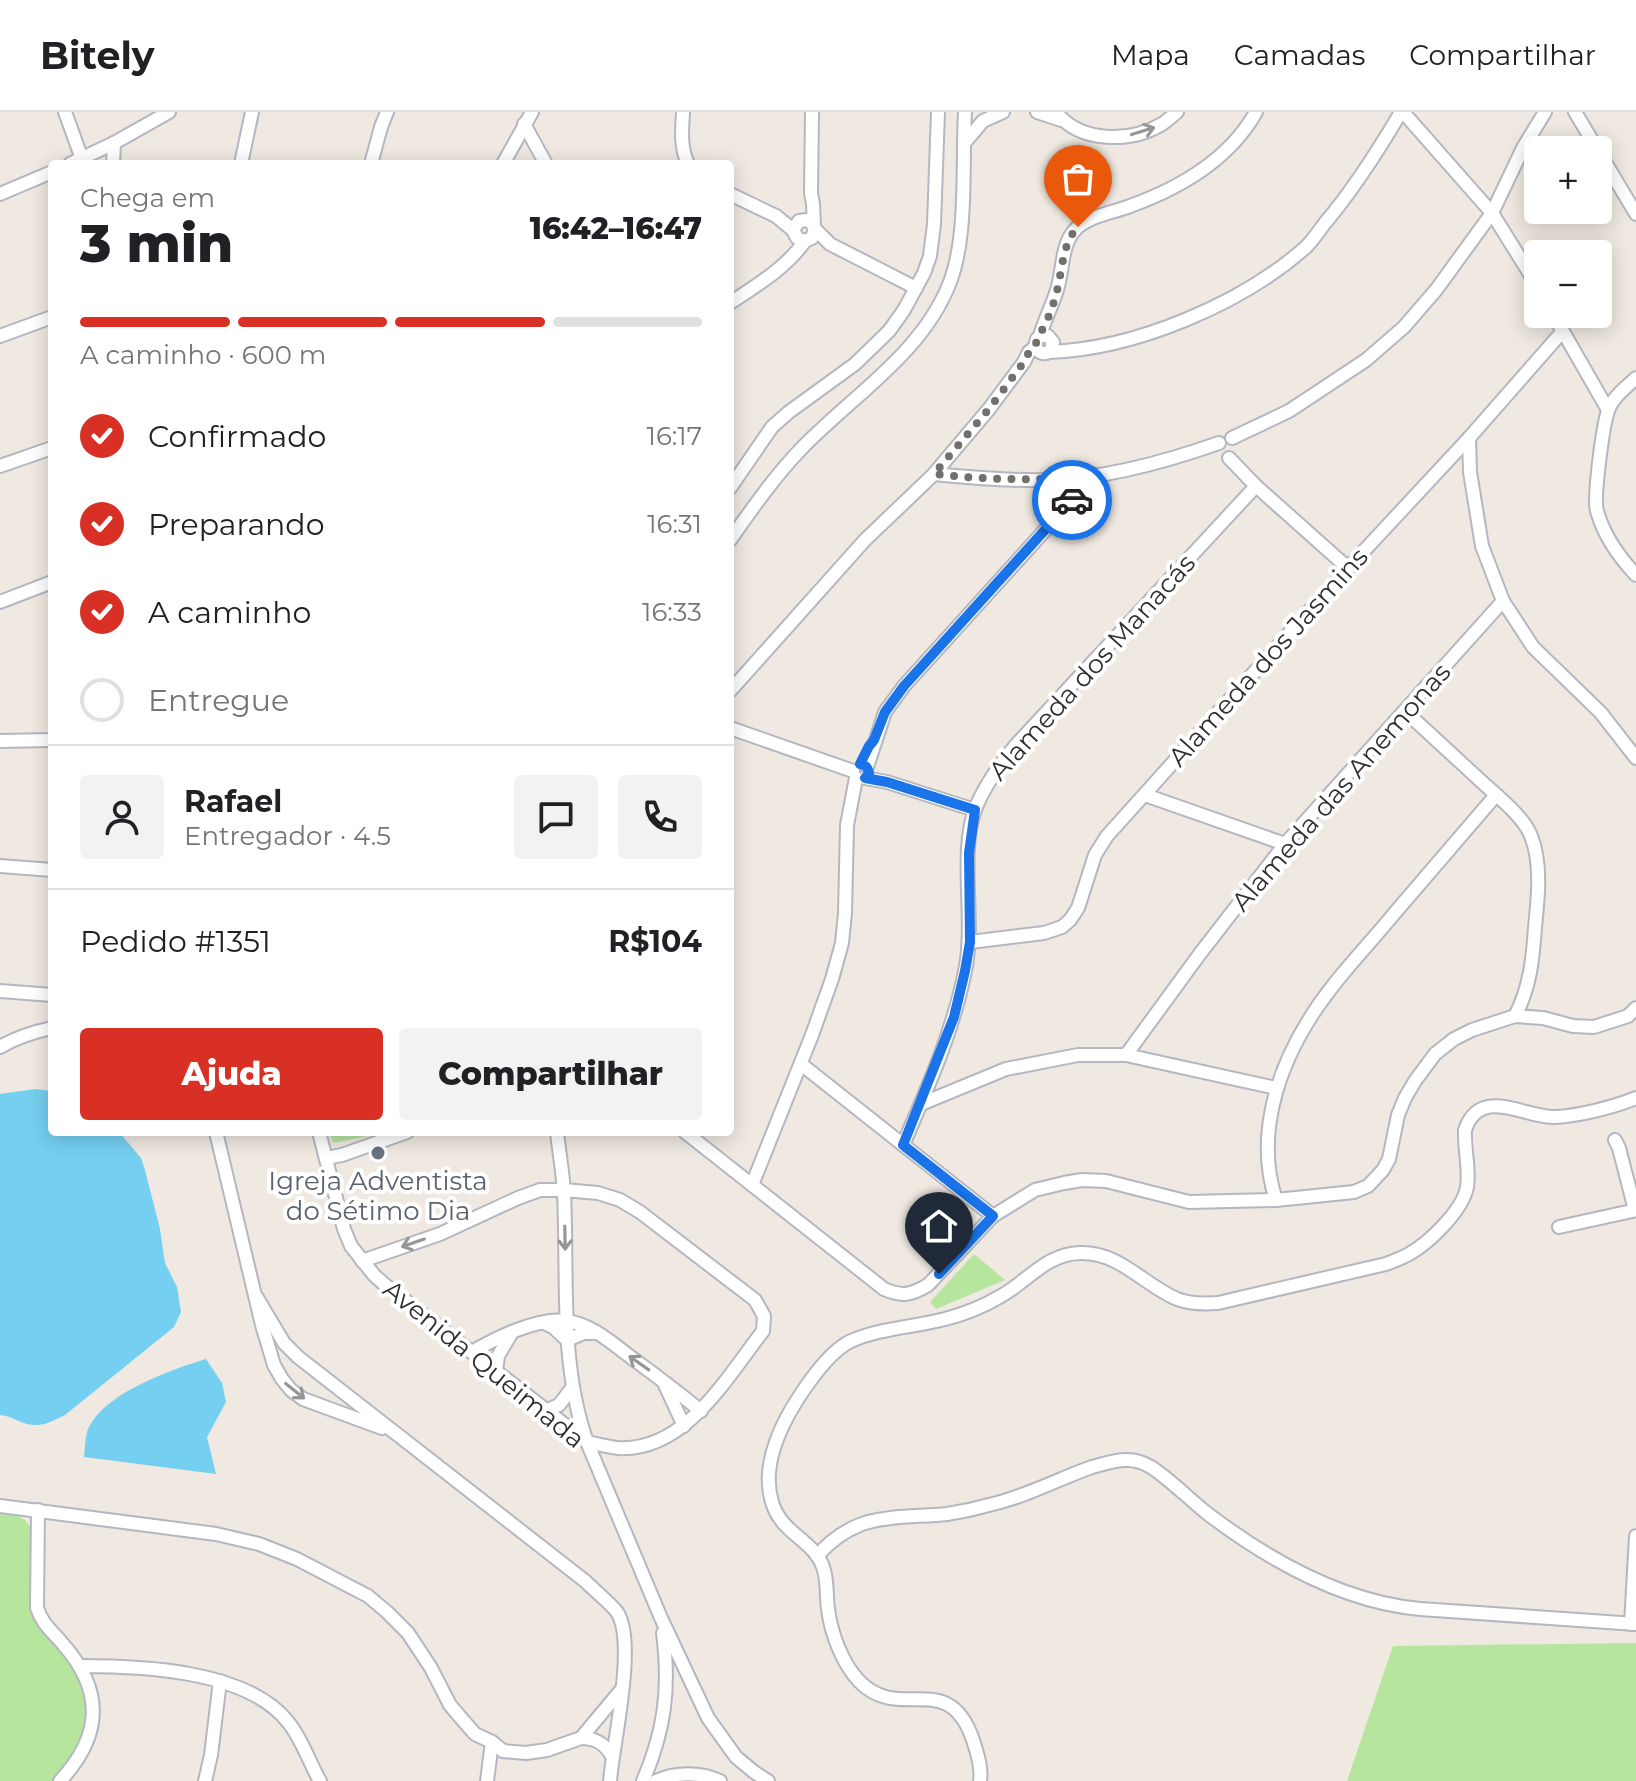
<!DOCTYPE html>
<html lang="pt">
<head>
<meta charset="utf-8">
<style>
	body { margin:0; font-family:Montserrat,sans-serif; background:#f2f2f2; color:#202124; height:100vh; display:flex; flex-direction:column; font-size:30px; white-space:nowrap }
	* { box-sizing:border-box; margin:0 }
	p { font-size:26px; color:#757577 }
	.icon { flex:none; width:44px; height:44px; fill:none; stroke:currentColor; stroke-width:2; stroke-linecap:round; stroke-linejoin:round }
	.map { position:relative; flex:1; overflow:hidden }
	.panel { position:absolute; left:48px; top:48px; width:686px; height:976px; display:flex; flex-direction:column; background:#fff; border-radius:8px; box-shadow:0 4px 20px #0003 }
	.panel>* { flex:none }
	.tools { position:absolute; left:1524px; top:24px; display:grid; gap:16px }
	.tools a { display:grid; place-items:center; width:88px; height:88px; border-radius:8px; background:#fff; box-shadow:0 4px 20px #0003; font-size:40px }
	.pin { position:absolute; display:grid; place-items:center; width:68px; height:68px; color:#fff; margin:-82px -34px; border-radius:50% 50% 50% 0; rotate:-45deg; box-shadow:0 0 8px #0007 }
	.pin .icon { rotate:45deg }
	.courier { position:absolute; display:grid; place-items:center; width:80px; height:80px; margin:-40px; border:6px solid #1a73e8; border-radius:50%; background:#fff; color:#222; box-shadow:0 2px 10px #0007 }
	.summary em { font-style:normal; font-weight:800 }
	.summary div { display:flex; flex-direction:column-reverse }
	.summary { display:flex; align-items:center; justify-content:space-between; height:136px; padding:0 32px }
	h1 { font-size:52px; font-weight:800; line-height:60px }
	.bar { display:grid; grid-template-columns:repeat(4,1fr); gap:12px 8px; align-content:center; height:96px; padding:0 32px }
	.bar i { height:10px; border-radius:6px; background:#e0e0e0 }
	.bar .active { background:#d93025 }
	.bar p { grid-column:span 4 }
	.line { display:flex; align-items:center; gap:20px; padding:0 32px; border-top:2px solid #e0e0e0 }
	.line div { flex:1 }
	.round { display:grid; place-items:center; flex:none; width:84px; height:84px; border-radius:8px; background:#f2f2f2 }
	ol { padding:0 32px; list-style:none }
	li { display:flex; align-items:center; gap:24px; height:88px }
	li p { margin-inline-start:auto }
	li .icon { padding:8px; border-radius:50%; background:#d93025; color:#fff; stroke-width:4 }
	li:last-child { color:#757577 }
	li i { width:44px; height:44px; border:4px solid #e0e0e0; border-radius:50% }
	.primary-button { display:flex; gap:16px; margin-top:auto; padding:16px 32px }
	.primary-button a { flex:1; height:92px; border-radius:8px; background:#d93025; color:#fff; font-size:32px; font-weight:800; line-height:92px; text-align:center }
	.primary-button a+a { background:#f2f2f2; color:#202124 }
	header { display:flex; align-items:center; gap:48px; box-sizing:border-box; height:112px; padding:0 40px; background:#fff; border-bottom:2px solid #e0e0e0 }
	header strong { font-size:38px }
	nav { display:flex; gap:44px; margin-inline-start:auto; font-size:28px }
	.map>svg:first-child { display:block }
	.green { fill:#b6e59e }
	.water { fill:#75cff0 }
	.lines { fill:none; stroke-linecap:round; stroke-linejoin:round }
	.minor-casing { stroke:#b4b7c1; stroke-width:16 }
	.minor { stroke:#fff; stroke-width:12 }
	.oneway { stroke:#969696 }
	.done { stroke:#726f6d; stroke-width:8; stroke-dasharray:0 14.4 }
	.route { stroke:#1a73e8; stroke-width:10 }
	.worship-dot { fill:#6b7280; stroke:#fff; stroke-width:3 }
	.labels { text-anchor:middle; dominant-baseline:central; stroke-width:8; stroke-linejoin:round; paint-order:stroke }
	.street-label { font-size:26px; fill:#2e2e2e; stroke:#fff }
	.worship-label { font-size:26px; fill:#5b616d; stroke:#fff }
</style>
</head>
<body>
<header>
<strong>Bitely</strong>
<nav><a>Mapa</a><a>Camadas</a><a>Compartilhar</a></nav>
</header>
<div class="map">
<svg width="1636" height="1669" viewBox="0 0 1636 1669">
	<rect width="100%" height="100%" fill="#efe9e1"/>
	<g class="green">
		<polygon points="330,1020 389,1020 333,1031"/>
		<polygon points="974,1142 1005,1168 936,1197 930,1190"/>
		<path d="M0 1402C16 1404 24 1402 32 1418L33 1502C42 1520 59 1535 72 1551 94 1580 92 1622 70 1650 65 1657 59 1663 53 1669H0Z"/>
		<polygon points="1636,1531 1636,1669 1347,1669 1393,1534"/>
	</g>
	<g class="water">
		<path d="M35 977 52 979V1020H119L141 1046 145 1058 160 1117 165 1151 177 1175 181 1200 174 1215 65 1303C55 1308 44 1314 33 1313 21 1312 12 1304 0 1303V982Z"/>
		<path d="M206 1247 222 1271 226 1290 207 1325 216 1362 84 1345C85 1337 85 1328 87 1320 101 1282 170 1258 206 1247Z"/>
	</g>
	<g class="lines">
		<defs>
			<g id="minor">
				<polyline points="65,0 82,47"/>
				<path d="M683 0C682 19 680 34 688 52"/>
				<polyline points="812,0 811,81 813,92 814,113"/>
				<polyline points="1037,0 1061,8"/>
				<path d="M1056 0C1080 31 1130 31 1162 12 1167 9 1172 4 1177 0"/>
				<polyline points="1403,0 1492,101 1538,175"/>
				<polyline points="1575,0 1636,102"/>
				<polyline points="524,12 546,52"/>
				<polyline points="965,30 983,9 1003,0"/>
				<polyline points="70,52 114,31 169,0"/>
				<polyline points="113,52 114,31"/>
				<polyline points="241,52 252,0"/>
				<polyline points="371,52 381,15 387,0"/>
				<polyline points="503,52 532,0"/>
				<polyline points="0,82 52,60"/>
				<polyline points="730,82 776,104 793,118"/>
				<polyline points="815,117 812,126 805,129 797,126 793,118 799,109 807,108 811,110 815,117 830,132 916,176"/>
				<path d="M730 191C757 173 786 156 805 129"/>
				<polyline points="1553,202 1608,298"/>
				<polyline points="0,224 52,205"/>
				<path d="M1040 224C1044 209 1052 194 1057 178 1063 160 1061 134 1074 119 1086 104 1113 101 1130 94 1180 76 1229 48 1256 0"/>
				<path d="M1049 240C1135 237 1242 192 1306 135 1313 128 1319 119 1325 111 1354 77 1378 39 1401 0"/>
				<path d="M1636 266C1626 275 1612 286 1608 299 1603 313 1593 387 1597 399 1604 424 1618 444 1636 463"/>
				<polyline points="1232,326 1289,299 1366,248 1404,215 1436,178 1492,101 1523,36 1545,0"/>
				<polyline points="1469,326 1470,360 1482,434 1503,489 1533,535 1601,601 1636,646"/>
				<polyline points="1229,346 1256,374 1348,456"/>
				<polyline points="0,354 52,336"/>
				<path d="M934 362C973 366 1012 369 1051 368 1108 366 1165 350 1219 331"/>
				<polyline points="730,376 772,315 789,300 855,252 889,219 904,198 924,161 930,144 934,112 938,0"/>
				<path d="M730 428C752 397 774 365 801 337 852 284 923 241 950 170 968 123 962 51 965 0"/>
				<polyline points="0,490 52,470"/>
				<path d="M730 579 865 428 934 362 989 297 1024 250 1029 240 1035 235 1037 227 1040 224H1048L1053 230 1051 238C1045 244 1039 241 1035 235"/>
				<path d="M1406 600C1431 623 1457 647 1482 670 1497 684 1524 705 1531 724 1542 751 1538 787 1535 815 1533 846 1530 876 1515 904"/>
				<polyline points="730,616 853,659"/>
				<polyline points="0,629 52,628"/>
				<polyline points="867,655 885,600 904,574 1094,364"/>
				<polyline points="865,666 887,670 975,698"/>
				<polyline points="1145,683 1285,732"/>
				<polyline points="0,754 52,758"/>
				<polyline points="970,830 1044,821 1062,815 1070,808 1078,796 1095,743 1107,724 1348,456 1469,326 1562,220"/>
				<polyline points="0,879 52,883"/>
				<path d="M0 935C17 925 33 920 52 916"/>
				<polyline points="1126,943 1199,843 1285,732 1503,489"/>
				<polyline points="801,952 993,1104"/>
				<polyline points="921,992 1006,957 1078,943 1126,943 1276,976"/>
				<polyline points="216,1020 262,1213 274,1253 282,1267 291,1278 303,1287 382,1316"/>
				<polyline points="319,1020 344,1117 351,1134 374,1163 384,1172 587,1330 661,1506 708,1606 736,1645 754,1660 768,1669"/>
				<path d="M685 1020 884 1177C902 1185 911 1183 928 1173L993 1104 1035 1078 1064 1071 1082 1068 1106 1069 1189 1090 1276 1088 1354 1080 1368 1074 1383 1058 1389 1047 1398 1003 1405 986 1415 969 1435 942 1454 927 1472 918 1515 904 1543 906 1573 914 1594 915 1628 904 1636 896"/>
				<polyline points="1615,1028 1619,1036 1635,1098"/>
				<path d="M903 1033C927 977 953 920 965 859 976 808 958 740 976 695 986 671 1000 652 1016 633L1256 374"/>
				<polyline points="326,1046 342,1043 407,1020"/>
				<polyline points="752,1073 812,923 832,867 842,831 845,801 847,713 856,666"/>
				<path d="M1276 1088C1255 1025 1277 957 1312 903 1335 867 1366 836 1393 803 1427 763 1462 723 1496 683"/>
				<polyline points="1559,1115 1636,1098"/>
				<path d="M362 1149 440 1122 518 1086 540 1078H564L598 1081 620 1088 640 1100 755 1188 764 1204 763 1219C727 1265 685 1340 618 1336 608 1335 597 1332 587 1330 559 1251 568 1164 564 1081 563 1061 559 1040 557 1020"/>
				<path d="M256 1184 284 1231 298 1245 585 1469C593 1477 612 1493 617 1500 637 1530 613 1631 610 1669"/>
				<polyline points="544,1211 553,1215 567,1228 584,1221 597,1221"/>
				<path d="M472 1240C496 1226 538 1205 566 1209 593 1212 615 1234 636 1249 658 1265 680 1282 701 1299"/>
				<polyline points="496,1259 498,1244 511,1222"/>
				<polyline points="665,1273 684,1314"/>
				<polyline points="545,1299 559,1293 572,1276"/>
				<polyline points="0,1394 216,1422 259,1432 297,1447 368,1484 387,1500 408,1521 431,1556 450,1593 461,1606 475,1622 492,1630 503,1639 526,1641 547,1638 581,1626 622,1577"/>
				<path d="M38 1398 37 1496C42 1512 52 1519 62 1531 104 1578 103 1623 60 1669"/>
				<path d="M817 1444C830 1429 843 1419 862 1412 889 1403 918 1405 947 1402 961 1400 975 1397 989 1393 1025 1385 1058 1367 1092 1355 1104 1352 1116 1347 1128 1348 1137 1348 1144 1351 1151 1355 1172 1369 1189 1387 1208 1402 1270 1449 1342 1490 1420 1497L1636 1512"/>
				<polyline points="1631,1512 1636,1424"/>
				<path d="M80 1554C142 1554 247 1558 288 1610 302 1627 309 1650 320 1669"/>
				<path d="M581 1626C596 1626 605 1632 612 1644"/>
				<polyline points="205,1669 211,1643 220,1569"/>
				<polyline points="487,1669 492,1630"/>
				<path d="M643 1669C665 1618 670 1576 663 1521"/>
				<path d="M656 1669C676 1660 700 1660 720 1669"/>
				<path d="M980 1669C982 1655 977 1641 973 1628 948 1555 900 1612 859 1569 842 1551 831 1521 828 1497 826 1483 828 1468 823 1455 814 1428 781 1422 772 1390 766 1370 769 1349 776 1330 786 1301 823 1242 851 1229 880 1216 915 1215 945 1207 965 1202 984 1194 1001 1184 1028 1169 1046 1142 1080 1141 1120 1140 1142 1172 1177 1187 1190 1192 1204 1192 1218 1191L1386 1152C1394 1149 1402 1146 1409 1142 1429 1131 1463 1098 1467 1075 1470 1057 1464 1037 1465 1018 1480 973 1525 1006 1555 1005 1579 1004 1614 995 1636 986"/>
			</g>
		</defs>
		<use href="#minor" class="minor-casing"/>
		<use href="#minor" class="minor"/>
	</g>
	<defs><path id="oneway-shaft" d="M-6 0H5M1.5-3L5.5 0L1.5 3" fill="none" stroke-width="1.6" stroke-linecap="round" stroke-linejoin="round" transform="scale(2)"/></defs>
	<g class="oneway">
		<use href="#oneway-shaft" transform="translate(1143 19) rotate(-17)"/>
		<use href="#oneway-shaft" transform="translate(565 1126) rotate(89)"/>
		<use href="#oneway-shaft" transform="translate(413 1131) rotate(161)"/>
		<use href="#oneway-shaft" transform="translate(639 1251) rotate(-145)"/>
		<use href="#oneway-shaft" transform="translate(295 1279) rotate(39)"/>
	</g>
	<g class="lines">
		<path class="done" d="M1072 388 1094 364C1040 369 988 368 934 362L989 297 1024 250 1029 240 1035 235C1037 225 1044 216 1048 206 1053 194 1057 181 1059 169 1063 151 1064 129 1078 115"/>
		<path class="route" d="M939 1162 993 1104 903 1033 954 905 965 859 970 830 969 741 975 698 887 670 865 666 869 661C868 656 866 653 860 652L869 634 874 628 885 600 904 574 1072 388"/>
	</g>
	<circle class="worship-dot" cx="378" cy="1041" r="8"/>
	<g class="labels">
		<g class="street-label">
			<text transform="translate(1268 545) rotate(-48)">Alameda dos Jasmins</text>
			<text transform="translate(1092 555) rotate(-48)">Alameda dos Manacás</text>
			<text transform="translate(1341 675) rotate(-49)">Alameda das Anemonas</text>
			<text transform="translate(484 1252) rotate(39)">Avenida Queimada</text>
		</g>
		<g class="worship-label">
			<text x="378" y="1069">Igreja Adventista<tspan x="378" dy="30">do Sétimo Dia</tspan></text>
		</g>
	</g>
</svg>
<div class="tools">
<a>+</a>
<a>−</a>
</div>
<div class="pin" style="left:1078px;top:115px;background:#ea580c"><svg class="icon" aria-label="bag" viewBox="0 0 24 24"><path d="M5 8h14l-1 12H6zM9 8a3 3 0 0 1 6 0"/></svg></div>
<div class="pin" style="left:939px;top:1162px;background:#1f2937"><svg class="icon" aria-label="home" viewBox="0 0 24 24"><path d="M3 11l9-7 9 7M6 9v11h12V9"/></svg></div>
<div class="courier" style="left:1072px;top:388px"><svg class="icon" aria-label="car" viewBox="0 0 24 24"><path d="M5 17H2v-5l4-1 3-4h7l3 4 3 1v5h-3M9 17h6M6 11h13"/><circle cx="7" cy="17" r="2"/><circle cx="17" cy="17" r="2"/></svg></div>
<section class="panel">
<div class="summary"><div><h1>3 min</h1><p>Chega em</p></div><em>16:42–16:47</em></div>
<div class="bar"><i class="active"></i><i class="active"></i><i class="active"></i><i></i><p>A caminho · 600 m</p></div>
<ol>
<li><svg class="icon" aria-label="check" viewBox="0 0 24 24"><path d="M5 12l5 5 9-10"/></svg>Confirmado<p>16:17</p></li>
<li><svg class="icon" aria-label="check" viewBox="0 0 24 24"><path d="M5 12l5 5 9-10"/></svg>Preparando<p>16:31</p></li>
<li><svg class="icon" aria-label="check" viewBox="0 0 24 24"><path d="M5 12l5 5 9-10"/></svg>A caminho<p>16:33</p></li>
<li><i></i>Entregue</li>
</ol>
<div class="line" style="height:144px"><a class="round"><svg class="icon" aria-label="person" viewBox="0 0 24 24"><circle cx="12" cy="8" r="4"/><path d="M4 21q1-7 8-7t8 7"/></svg></a><div><b>Rafael</b><p>Entregador · 4.5</p></div><a class="round"><svg class="icon" aria-label="chat" viewBox="0 0 24 24"><path d="M4 5h16v11H9l-5 4z"/></svg></a><a class="round"><svg class="icon" aria-label="phone" viewBox="0 0 24 24"><path d="M5 4h4l2 5-3 2q2 4 5 5l2-3 5 2v4C11 20 4 13 5 4z"/></svg></a></div>
<div class="line" style="height:104px"><div>Pedido #1351</div><b>R$104</b></div>
<div class="primary-button"><a>Ajuda</a><a>Compartilhar</a></div>
</section>
</div>
</body>
</html>
